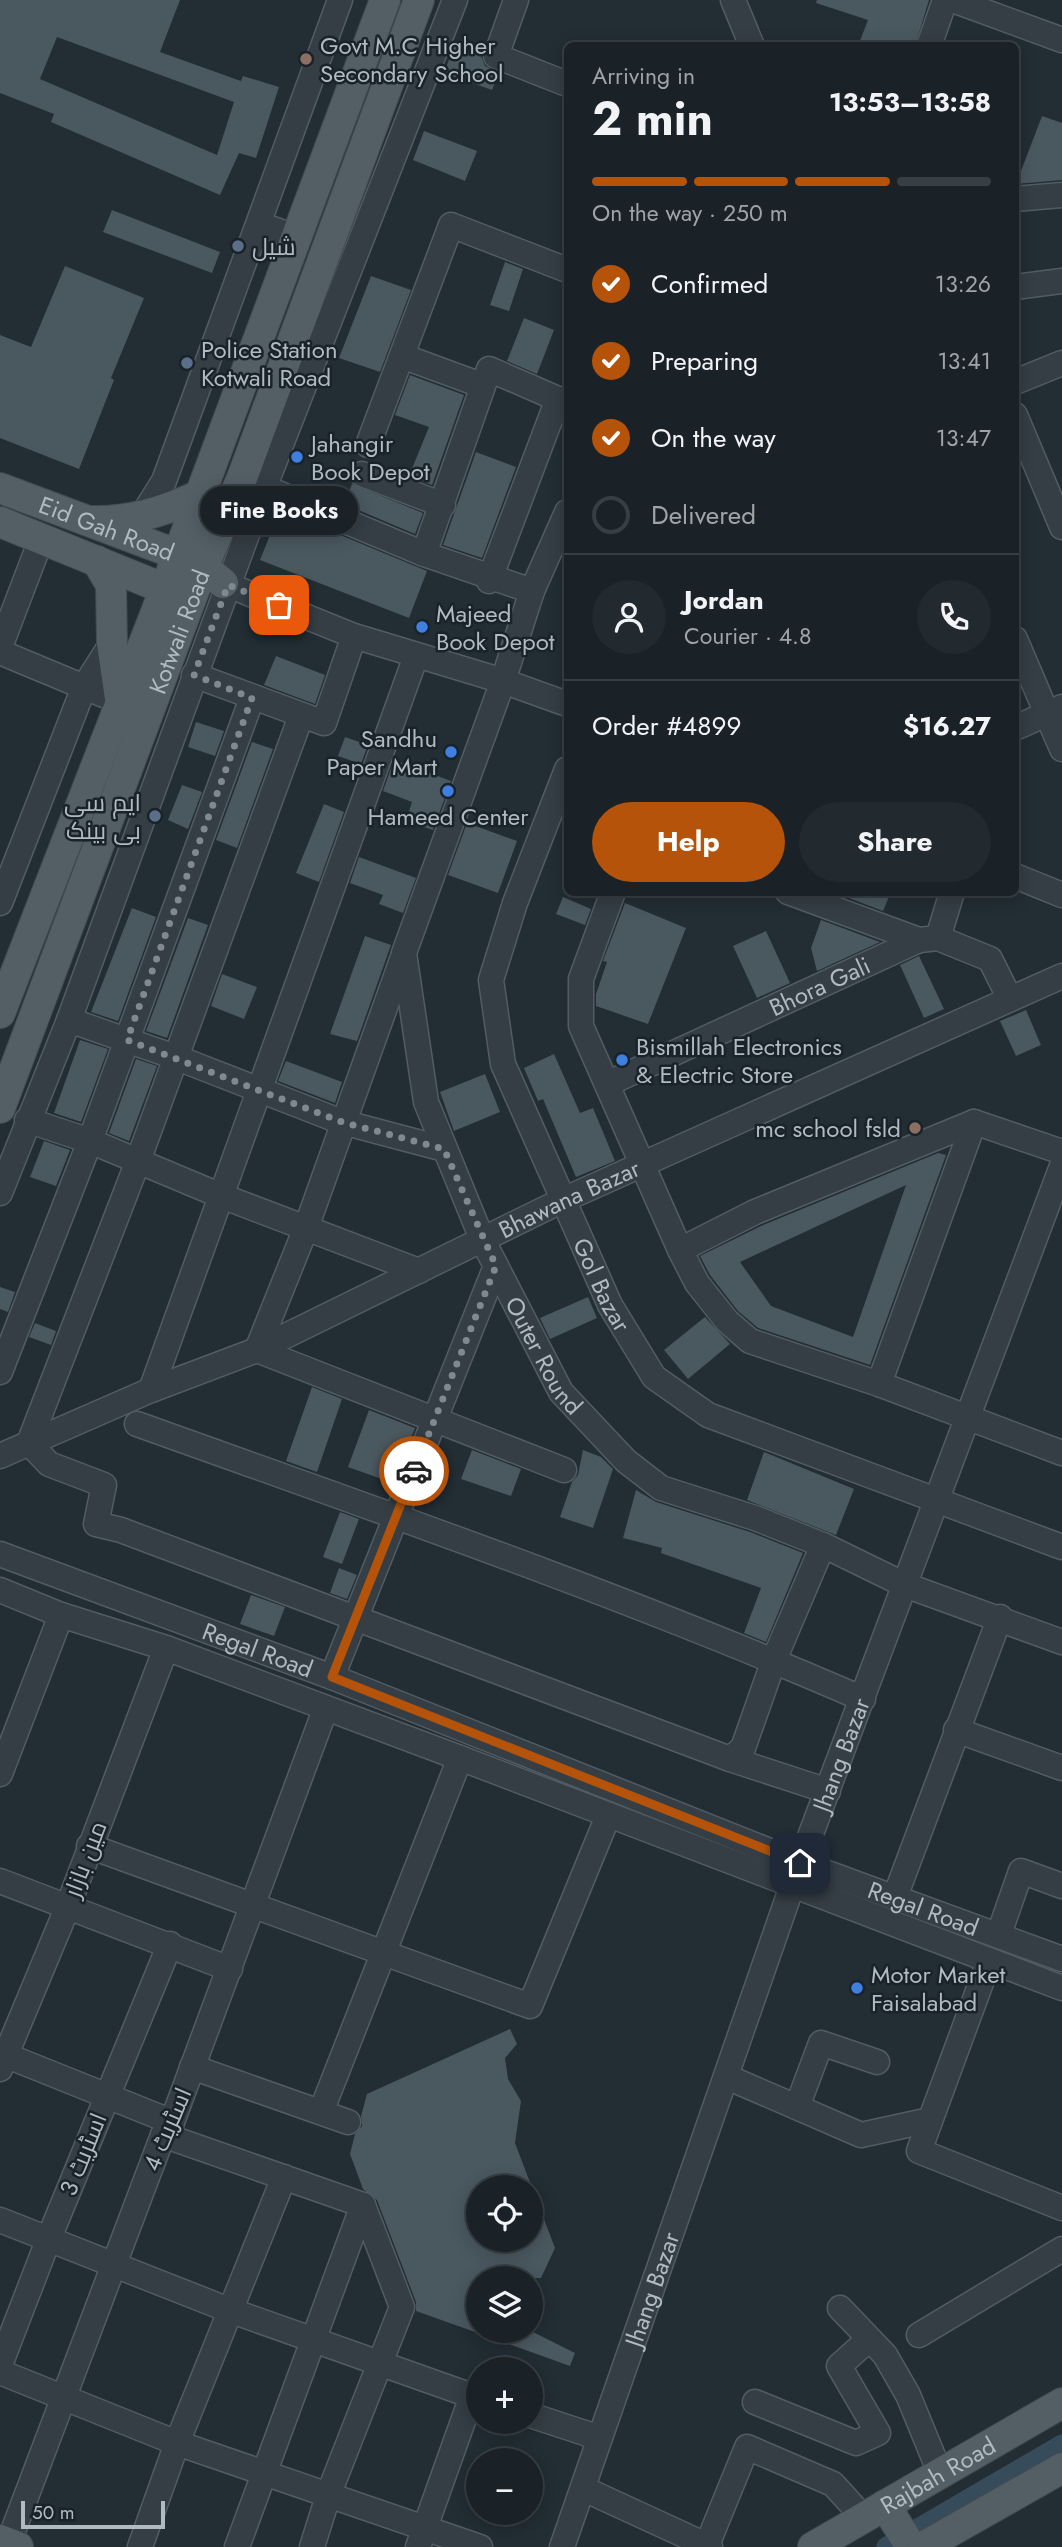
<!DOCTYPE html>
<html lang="en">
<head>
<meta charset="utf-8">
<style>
	body { margin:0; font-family:Jost,Cairo,sans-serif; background:#232a2f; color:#f1f3f6; height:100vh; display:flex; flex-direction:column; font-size:26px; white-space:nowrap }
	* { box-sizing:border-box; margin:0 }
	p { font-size:23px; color:#9fa4a7 }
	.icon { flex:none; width:38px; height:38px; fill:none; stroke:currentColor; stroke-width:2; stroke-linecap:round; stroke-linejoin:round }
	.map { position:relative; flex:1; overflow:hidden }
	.drawer { position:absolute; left:564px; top:42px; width:455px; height:854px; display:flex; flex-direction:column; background:#1a2227; border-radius:10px; box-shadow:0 4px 18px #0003,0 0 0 2px #383f44 }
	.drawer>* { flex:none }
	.fabs { position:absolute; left:466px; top:2175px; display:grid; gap:14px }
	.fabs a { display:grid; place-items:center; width:77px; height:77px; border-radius:50%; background:#1a2227; box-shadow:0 4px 18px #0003,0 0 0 2px #383f44; font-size:35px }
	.scale { position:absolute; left:21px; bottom:18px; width:144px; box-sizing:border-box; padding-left:7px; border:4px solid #afbac2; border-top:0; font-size:19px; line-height:24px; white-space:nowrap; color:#afbac2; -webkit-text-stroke:5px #1a232a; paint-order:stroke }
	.pin { position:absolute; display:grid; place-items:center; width:60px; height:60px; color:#fff; margin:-30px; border-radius:14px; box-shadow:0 4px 10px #0006 }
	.courier { position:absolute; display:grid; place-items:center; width:70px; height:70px; margin:-35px; border:5px solid #b45309; border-radius:50%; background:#fff; color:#222; box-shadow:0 2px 9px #0007 }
	.bubble { position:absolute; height:49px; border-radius:24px; background:#1a2227; box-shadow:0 4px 18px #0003,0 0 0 2px #383f44; font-size:23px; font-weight:700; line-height:49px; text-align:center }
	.head em { font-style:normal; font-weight:700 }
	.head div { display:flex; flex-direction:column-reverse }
	.head { display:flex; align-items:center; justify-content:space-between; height:119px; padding:0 28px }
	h1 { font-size:46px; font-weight:700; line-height:52px }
	.bar { display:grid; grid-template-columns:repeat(4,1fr); gap:10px 7px; align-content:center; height:84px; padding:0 28px }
	.bar i { height:9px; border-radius:5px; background:#383f44 }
	.bar .active { background:#b45309 }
	.bar p { grid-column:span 4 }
	.line { display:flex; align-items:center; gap:18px; padding:0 28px; border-top:2px solid #383f44 }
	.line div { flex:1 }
	.round { display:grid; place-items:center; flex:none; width:74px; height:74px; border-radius:37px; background:#232a2f }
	ol { padding:0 28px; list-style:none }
	li { display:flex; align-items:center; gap:21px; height:77px }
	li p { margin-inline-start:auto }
	li .icon { padding:7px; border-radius:50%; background:#b45309; color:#fff; stroke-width:4 }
	li:last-child { color:#9fa4a7 }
	li i { width:38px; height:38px; border:4px solid #383f44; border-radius:50% }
	.button { display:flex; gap:14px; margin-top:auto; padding:14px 28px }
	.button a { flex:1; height:80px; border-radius:42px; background:#b45309; color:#fff; font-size:28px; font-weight:700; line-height:80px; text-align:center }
	.button a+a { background:#232a2f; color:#f1f3f6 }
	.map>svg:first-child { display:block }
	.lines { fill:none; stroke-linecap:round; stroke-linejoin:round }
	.canal { stroke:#364c5a; stroke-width:21 }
	.building { fill:#4a5860; fill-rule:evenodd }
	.minor-casing { stroke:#525c63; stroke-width:27 }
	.major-casing { stroke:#414a52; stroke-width:32 }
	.minor { stroke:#353e45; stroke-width:24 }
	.major { stroke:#535e65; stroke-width:30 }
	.done { stroke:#7e8990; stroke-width:7; stroke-dasharray:0 12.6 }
	.route { stroke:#b45309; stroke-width:9 }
	.education-dot { fill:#8d6e63; stroke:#1a232a; stroke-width:2.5 }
	.service-dot { fill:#5c6f8a; stroke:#1a232a; stroke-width:2.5 }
	.shop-dot { fill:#3f7fe0; stroke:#1a232a; stroke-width:2.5 }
	.labels { text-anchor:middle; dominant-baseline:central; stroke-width:5; stroke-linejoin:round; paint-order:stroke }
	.poi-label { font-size:24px; fill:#afbac2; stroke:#1a232a; text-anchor:start }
	.street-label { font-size:24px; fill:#afbac2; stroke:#1a232a }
</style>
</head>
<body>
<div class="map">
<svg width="1062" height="2547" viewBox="0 0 1062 2547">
	<rect width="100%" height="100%" fill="#222d34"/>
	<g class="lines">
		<polyline class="canal" points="887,2547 1062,2445"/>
	</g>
	<g class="building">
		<path d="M0 0H180L160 52 241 81 243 76 279 87 256 158 239 153 220 195 51 122 54 114 0 93ZM57 37 234 102 217 155 40 79Z"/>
		<polygon points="817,0 929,0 915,46 858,46 868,20 816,3"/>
		<polygon points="454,46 481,56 485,66 499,73 492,90 444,73"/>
		<polygon points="1042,116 1062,123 1062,180 1016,184"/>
		<polygon points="424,131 477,151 465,181 413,160"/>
		<polygon points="112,210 220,252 212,273 103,232"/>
		<polygon points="505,262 523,269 509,311 490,305"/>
		<polygon points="65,266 144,298 111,378 114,380 79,469 0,438 0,335 31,347"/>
		<polygon points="371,276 411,290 380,372 339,358"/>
		<polygon points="524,318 554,330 537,374 507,361"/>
		<polygon points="410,375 464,395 432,485 409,476 429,427 395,415"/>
		<polygon points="476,452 516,467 482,558 443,545"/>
		<polygon points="352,484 423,513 415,534 344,504"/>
		<polygon points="280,510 427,571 409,618 260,560"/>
		<polygon points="276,656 325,675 315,704 264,685"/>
		<polygon points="196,722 224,731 215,756 188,747"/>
		<polygon points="345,737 368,745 361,764 338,756"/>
		<polygon points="252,742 273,749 237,848 216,840"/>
		<polygon points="394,760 451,781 433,830 406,821 412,802 383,791"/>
		<polygon points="182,785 202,792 188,829 168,820"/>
		<polygon points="324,804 344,812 319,882 296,873"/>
		<polygon points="467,823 517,841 498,893 448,875"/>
		<polygon points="359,857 416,878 403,913 379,904 383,895 350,883"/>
		<polygon points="833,892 891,892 883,911"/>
		<polygon points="563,897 591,909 585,925 556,914"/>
		<polygon points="625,903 686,928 648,1024 596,1006 596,994 607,962 603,961"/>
		<polygon points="132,908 156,917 118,1021 91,1012"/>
		<polygon points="188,918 208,925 167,1038 146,1031"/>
		<polygon points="821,920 880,942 817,971 811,948"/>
		<polygon points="766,931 790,983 757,998 733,946"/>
		<polygon points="365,936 391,945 357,1041 330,1034"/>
		<polygon points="919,956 944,1009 924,1018 900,965"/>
		<polygon points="222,974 257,987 244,1019 211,1006"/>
		<polygon points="1026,1010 1041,1045 1016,1056 1000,1021"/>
		<polygon points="80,1040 108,1049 81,1122 54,1113"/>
		<polygon points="554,1054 580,1113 593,1108 615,1161 576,1177 543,1099 538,1101 524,1068"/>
		<polygon points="136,1059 157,1066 129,1141 109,1133"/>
		<polygon points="286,1061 342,1082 335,1103 278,1081"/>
		<polygon points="485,1074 500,1112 454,1131 440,1092"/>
		<polygon points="44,1141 70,1150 56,1186 30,1177"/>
		<path d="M938 1153 946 1155 870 1365 758 1328 738 1311 710 1275 700 1256 761 1226ZM906 1185 853 1337 771 1306 740 1262Z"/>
		<polygon points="0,1287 15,1292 8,1312 0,1309"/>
		<polygon points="588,1297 597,1318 550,1339 540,1318"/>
		<polygon points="705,1317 730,1344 688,1379 664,1350"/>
		<polygon points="35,1323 56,1331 51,1345 29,1337"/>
		<polygon points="312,1387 342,1399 317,1472 286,1461"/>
		<polygon points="369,1410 415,1428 393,1483 348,1467"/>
		<polygon points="472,1450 521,1469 511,1496 461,1479"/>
		<polygon points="583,1450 601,1457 613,1469 593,1528 560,1517 572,1482 578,1475"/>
		<polygon points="764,1452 854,1489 836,1535 747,1500"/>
		<polygon points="636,1490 656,1502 750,1532 803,1553 766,1642 744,1633 761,1588 661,1553 662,1548 623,1538"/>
		<polygon points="340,1512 359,1519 342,1564 323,1557"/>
		<polygon points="339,1568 357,1575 347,1599 330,1593"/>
		<polygon points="251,1595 285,1607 274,1636 240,1624"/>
		<path d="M510 2029 517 2044 505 2058 508 2079 521 2101 515 2143 555 2248 541 2278H478V2331H531L575 2353 570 2366 416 2311V2302L377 2200 363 2189 350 2154 355 2134 362 2126 361 2116 367 2094ZM478 2188H530V2240H478Z"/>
	</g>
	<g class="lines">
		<defs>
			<g id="minor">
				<polyline points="516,0 496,56 567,84"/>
				<polyline points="733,0 752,46"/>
				<polyline points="953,0 1062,40"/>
				<polyline points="929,46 945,0"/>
				<polyline points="1015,199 1062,195"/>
				<polyline points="259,224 295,237"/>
				<polyline points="1015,287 1062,281"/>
				<polyline points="402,356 481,385"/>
				<polyline points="1015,382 1062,363"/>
				<polyline points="1015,415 1062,527"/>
				<polyline points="368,445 451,225 567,270"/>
				<polyline points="362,474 443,505"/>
				<polyline points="249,481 424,554 532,591"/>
				<path id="s1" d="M567 512 532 591 503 681 404 953 426 1102 482 1239 561 1392 626 1461 661 1488 755 1518 823 1545 905 1585 1062 1642"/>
				<polyline points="142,516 164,481 340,0"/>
				<polyline points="424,554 489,369 567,403"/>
				<polyline points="489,581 558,399"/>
				<polyline points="223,583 354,636 503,681 567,704"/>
				<polyline points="1015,639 1062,749"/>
				<polyline points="0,647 42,537"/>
				<polyline points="0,652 84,687 112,643"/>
				<polyline points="194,675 324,723 354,636"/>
				<polyline points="301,716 138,1161 29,1443 49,1464 104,1485 96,1524 121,1530 730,1759 828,1791"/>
				<polyline points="1015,728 1062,707"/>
				<path id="s2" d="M567 769 515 903 491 980 503 1064 610 1305 654 1377 708 1415 1062 1547"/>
				<polyline points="1015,876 1062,895"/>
				<polyline points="613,892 581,979 581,1026 680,1250 697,1283 727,1321 750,1341 879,1384 1062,1453"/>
				<polyline points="788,892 919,940 938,938 990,959 1010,999"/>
				<polyline points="0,903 84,687 121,702"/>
				<polyline points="938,938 952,892"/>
				<polyline points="403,957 306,1228 257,1350 564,1470"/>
				<polyline points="69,1020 175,1057 342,1122 444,1149"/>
				<path id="s3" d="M607 1084 919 940"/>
				<polyline points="27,1120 90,1141 219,1195 419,1271"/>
				<polyline points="0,1193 69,1020 264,488 455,0"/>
				<polyline points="680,1250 755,1212 974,1122 1062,1152"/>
				<polyline points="0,1372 90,1141 252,698"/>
				<polyline points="879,1384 974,1122"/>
				<polyline points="151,1390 416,656"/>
				<path d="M137 1424C380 1511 626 1596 863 1699"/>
				<path id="s4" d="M0 1456 151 1390 257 1350 563 1200 1062 976"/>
				<path id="s5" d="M0 1554 332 1677 800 1863 1062 1959"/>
				<polyline points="0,1590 61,1615 166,1648 460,1758 1062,1988"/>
				<polyline points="332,1677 496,1266"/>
				<polyline points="956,1730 1062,1768"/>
				<polyline points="730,1759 743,1748 774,1660 823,1545"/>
				<polyline points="0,1774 61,1615"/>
				<polyline points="89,1846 530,2006 608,1816"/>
				<polyline points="0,1881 230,1969"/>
				<polyline points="895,1897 1000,1617"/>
				<polyline points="999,1934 1021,1871 1062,1886"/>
				<polyline points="989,1961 919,2151 1062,2208"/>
				<polyline points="0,2053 172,2122"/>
				<polyline points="192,2067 348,2122"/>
				<polyline points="0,2069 68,1906 166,1648"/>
				<polyline points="727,2077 861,2135 930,2120"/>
				<polyline points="797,2107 821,2043 877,2062"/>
				<polyline points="321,2112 460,1758"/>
				<polyline points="163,2135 363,2205 402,2307 329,2493 312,2547"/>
				<polyline points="0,2220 229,2310 478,2398"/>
				<polyline points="840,2308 885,2355 908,2395 940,2473"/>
				<polyline points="919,2335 1062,2249"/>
				<polyline points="0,2365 49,2238 170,1944"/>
				<polyline points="0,2372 177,2443 480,2547"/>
				<polyline points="755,2402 856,2443 878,2433 839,2366 869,2339"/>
				<polyline points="530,2415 600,2438"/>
				<polyline points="584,2489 710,2547"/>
				<polyline points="707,2545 747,2447 833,2484 863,2517"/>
				<polyline points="7,2547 163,2135 172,2122 325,1710"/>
				<polyline points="140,2547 177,2443 284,2177"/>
				<polyline points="237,2547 363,2205"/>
				<polyline points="418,2547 472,2396"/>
				<path id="s6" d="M562 2547 800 1863 1062 1166"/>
			</g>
			<g id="major">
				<path id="s7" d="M0 488 176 554 203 567 223 583"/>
				<path d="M92 521C130 522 164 511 198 496"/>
				<polyline points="0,522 165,589 185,591"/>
				<polyline points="97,561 111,585 112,643 120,698"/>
				<polyline points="0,1013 165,589 385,0"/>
				<path id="s8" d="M0 1108 203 567 242 478 419 0"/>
				<polyline points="885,2505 911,2547"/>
				<polyline points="0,2540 18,2547"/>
				<path id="s9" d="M813 2547 1062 2403"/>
				<polyline points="923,2547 1062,2468"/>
			</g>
		</defs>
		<use href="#minor" class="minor-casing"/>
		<use href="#major" class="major-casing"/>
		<use href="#minor" class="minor"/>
		<use href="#major" class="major"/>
	</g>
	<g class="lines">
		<polyline class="done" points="279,605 228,585 194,675 252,698 127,1040 342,1122 444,1149 496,1266 414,1471"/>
		<polyline class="route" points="414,1471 332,1677 800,1863"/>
	</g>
	<g class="education-dot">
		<circle cx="306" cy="59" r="7"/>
		<circle cx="915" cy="1128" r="7"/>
	</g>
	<g class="service-dot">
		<circle cx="238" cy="246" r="7"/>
		<circle cx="187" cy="363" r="7"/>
		<circle cx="155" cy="816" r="7"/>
	</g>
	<g class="shop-dot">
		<circle cx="297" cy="457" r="7"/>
		<circle cx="422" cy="627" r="7"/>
		<circle cx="451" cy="752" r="7"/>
		<circle cx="448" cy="791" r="7"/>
		<circle cx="622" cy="1060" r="7"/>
		<circle cx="857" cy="1988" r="7"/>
	</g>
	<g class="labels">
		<g class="poi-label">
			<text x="320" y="45">Govt M.C Higher<tspan x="320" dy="28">Secondary School</tspan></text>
			<text x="252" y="246">شیل</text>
			<text x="201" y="349">Police Station<tspan x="201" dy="28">Kotwali Road</tspan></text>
			<text x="311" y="443">Jahangir<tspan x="311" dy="28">Book Depot</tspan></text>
			<text x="436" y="613">Majeed<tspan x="436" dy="28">Book Depot</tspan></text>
			<text x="437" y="738" text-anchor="end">Sandhu<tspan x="437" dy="28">Paper Mart</tspan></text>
			<text x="141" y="802" text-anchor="end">ایم سی<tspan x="141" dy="28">بی بینک</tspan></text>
			<text x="448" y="816" text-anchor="middle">Hameed Center</text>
			<text x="636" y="1046">Bismillah Electronics<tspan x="636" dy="28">&amp; Electric Store</tspan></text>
			<text x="901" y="1128" text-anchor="end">mc school fsld</text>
			<text x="871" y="1974">Motor Market<tspan x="871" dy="28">Faisalabad</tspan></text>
		</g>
		<g class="street-label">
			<text stroke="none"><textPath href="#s7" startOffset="114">Eid Gah Road</textPath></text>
			<text stroke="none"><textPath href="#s8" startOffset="509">Kotwali Road</textPath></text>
			<text stroke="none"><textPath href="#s3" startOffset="234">Bhora Gali</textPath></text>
			<text stroke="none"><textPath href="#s4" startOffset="625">Bhawana Bazar</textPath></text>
			<text stroke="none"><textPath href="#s2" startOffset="551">Gol Bazar</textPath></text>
			<text stroke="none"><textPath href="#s1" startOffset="901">Outer Round</textPath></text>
			<text stroke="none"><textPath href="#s5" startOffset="275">Regal Road</textPath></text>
			<text stroke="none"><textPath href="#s6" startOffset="840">Jhang Bazar</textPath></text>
			<text transform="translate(85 1859) rotate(-69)">مین بازار</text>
			<text stroke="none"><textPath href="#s5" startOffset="989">Regal Road</textPath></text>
			<text transform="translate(167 2129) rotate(-67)">اسٹریٹ 4</text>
			<text transform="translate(83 2154) rotate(-68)">اسٹریٹ 3</text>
			<text stroke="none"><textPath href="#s6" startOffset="273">Jhang Bazar</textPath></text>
			<text stroke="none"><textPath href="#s9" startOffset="144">Rajbah Road</textPath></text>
		</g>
	</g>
</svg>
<div class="fabs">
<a><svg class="icon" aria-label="locate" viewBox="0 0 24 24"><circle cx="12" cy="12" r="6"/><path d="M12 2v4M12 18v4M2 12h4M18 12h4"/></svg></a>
<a><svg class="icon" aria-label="layers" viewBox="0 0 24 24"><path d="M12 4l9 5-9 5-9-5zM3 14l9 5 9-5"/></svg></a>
<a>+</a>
<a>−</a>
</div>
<div class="scale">50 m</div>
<div class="pin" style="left:279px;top:605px;background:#ea580c"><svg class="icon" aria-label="bag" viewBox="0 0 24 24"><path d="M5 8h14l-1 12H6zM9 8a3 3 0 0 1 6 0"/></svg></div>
<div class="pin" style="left:800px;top:1863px;background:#1f2937"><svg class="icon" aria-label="home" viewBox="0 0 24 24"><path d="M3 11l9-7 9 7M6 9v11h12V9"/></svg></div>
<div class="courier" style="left:414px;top:1471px"><svg class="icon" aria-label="car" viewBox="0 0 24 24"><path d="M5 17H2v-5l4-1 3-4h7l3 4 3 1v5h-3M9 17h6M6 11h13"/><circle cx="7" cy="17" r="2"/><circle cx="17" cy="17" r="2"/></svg></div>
<div class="bubble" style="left:200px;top:486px;width:158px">Fine Books</div>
<section class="drawer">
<div class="head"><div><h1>2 min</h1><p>Arriving in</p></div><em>13:53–13:58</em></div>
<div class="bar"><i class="active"></i><i class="active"></i><i class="active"></i><i></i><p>On the way · 250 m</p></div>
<ol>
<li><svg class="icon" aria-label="check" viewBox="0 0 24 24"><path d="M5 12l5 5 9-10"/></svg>Confirmed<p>13:26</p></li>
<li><svg class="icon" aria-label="check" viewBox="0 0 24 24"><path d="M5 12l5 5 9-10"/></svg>Preparing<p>13:41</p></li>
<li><svg class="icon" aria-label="check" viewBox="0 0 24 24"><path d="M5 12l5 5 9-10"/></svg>On the way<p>13:47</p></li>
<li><i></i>Delivered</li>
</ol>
<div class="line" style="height:126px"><a class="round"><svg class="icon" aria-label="person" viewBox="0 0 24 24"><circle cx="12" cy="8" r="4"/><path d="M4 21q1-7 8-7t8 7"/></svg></a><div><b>Jordan</b><p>Courier · 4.8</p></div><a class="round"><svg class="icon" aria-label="phone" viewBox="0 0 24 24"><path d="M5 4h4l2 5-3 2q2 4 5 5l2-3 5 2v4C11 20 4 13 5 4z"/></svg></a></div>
<div class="line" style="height:91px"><div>Order #4899</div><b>$16.27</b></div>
<div class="button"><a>Help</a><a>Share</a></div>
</section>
</div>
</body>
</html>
